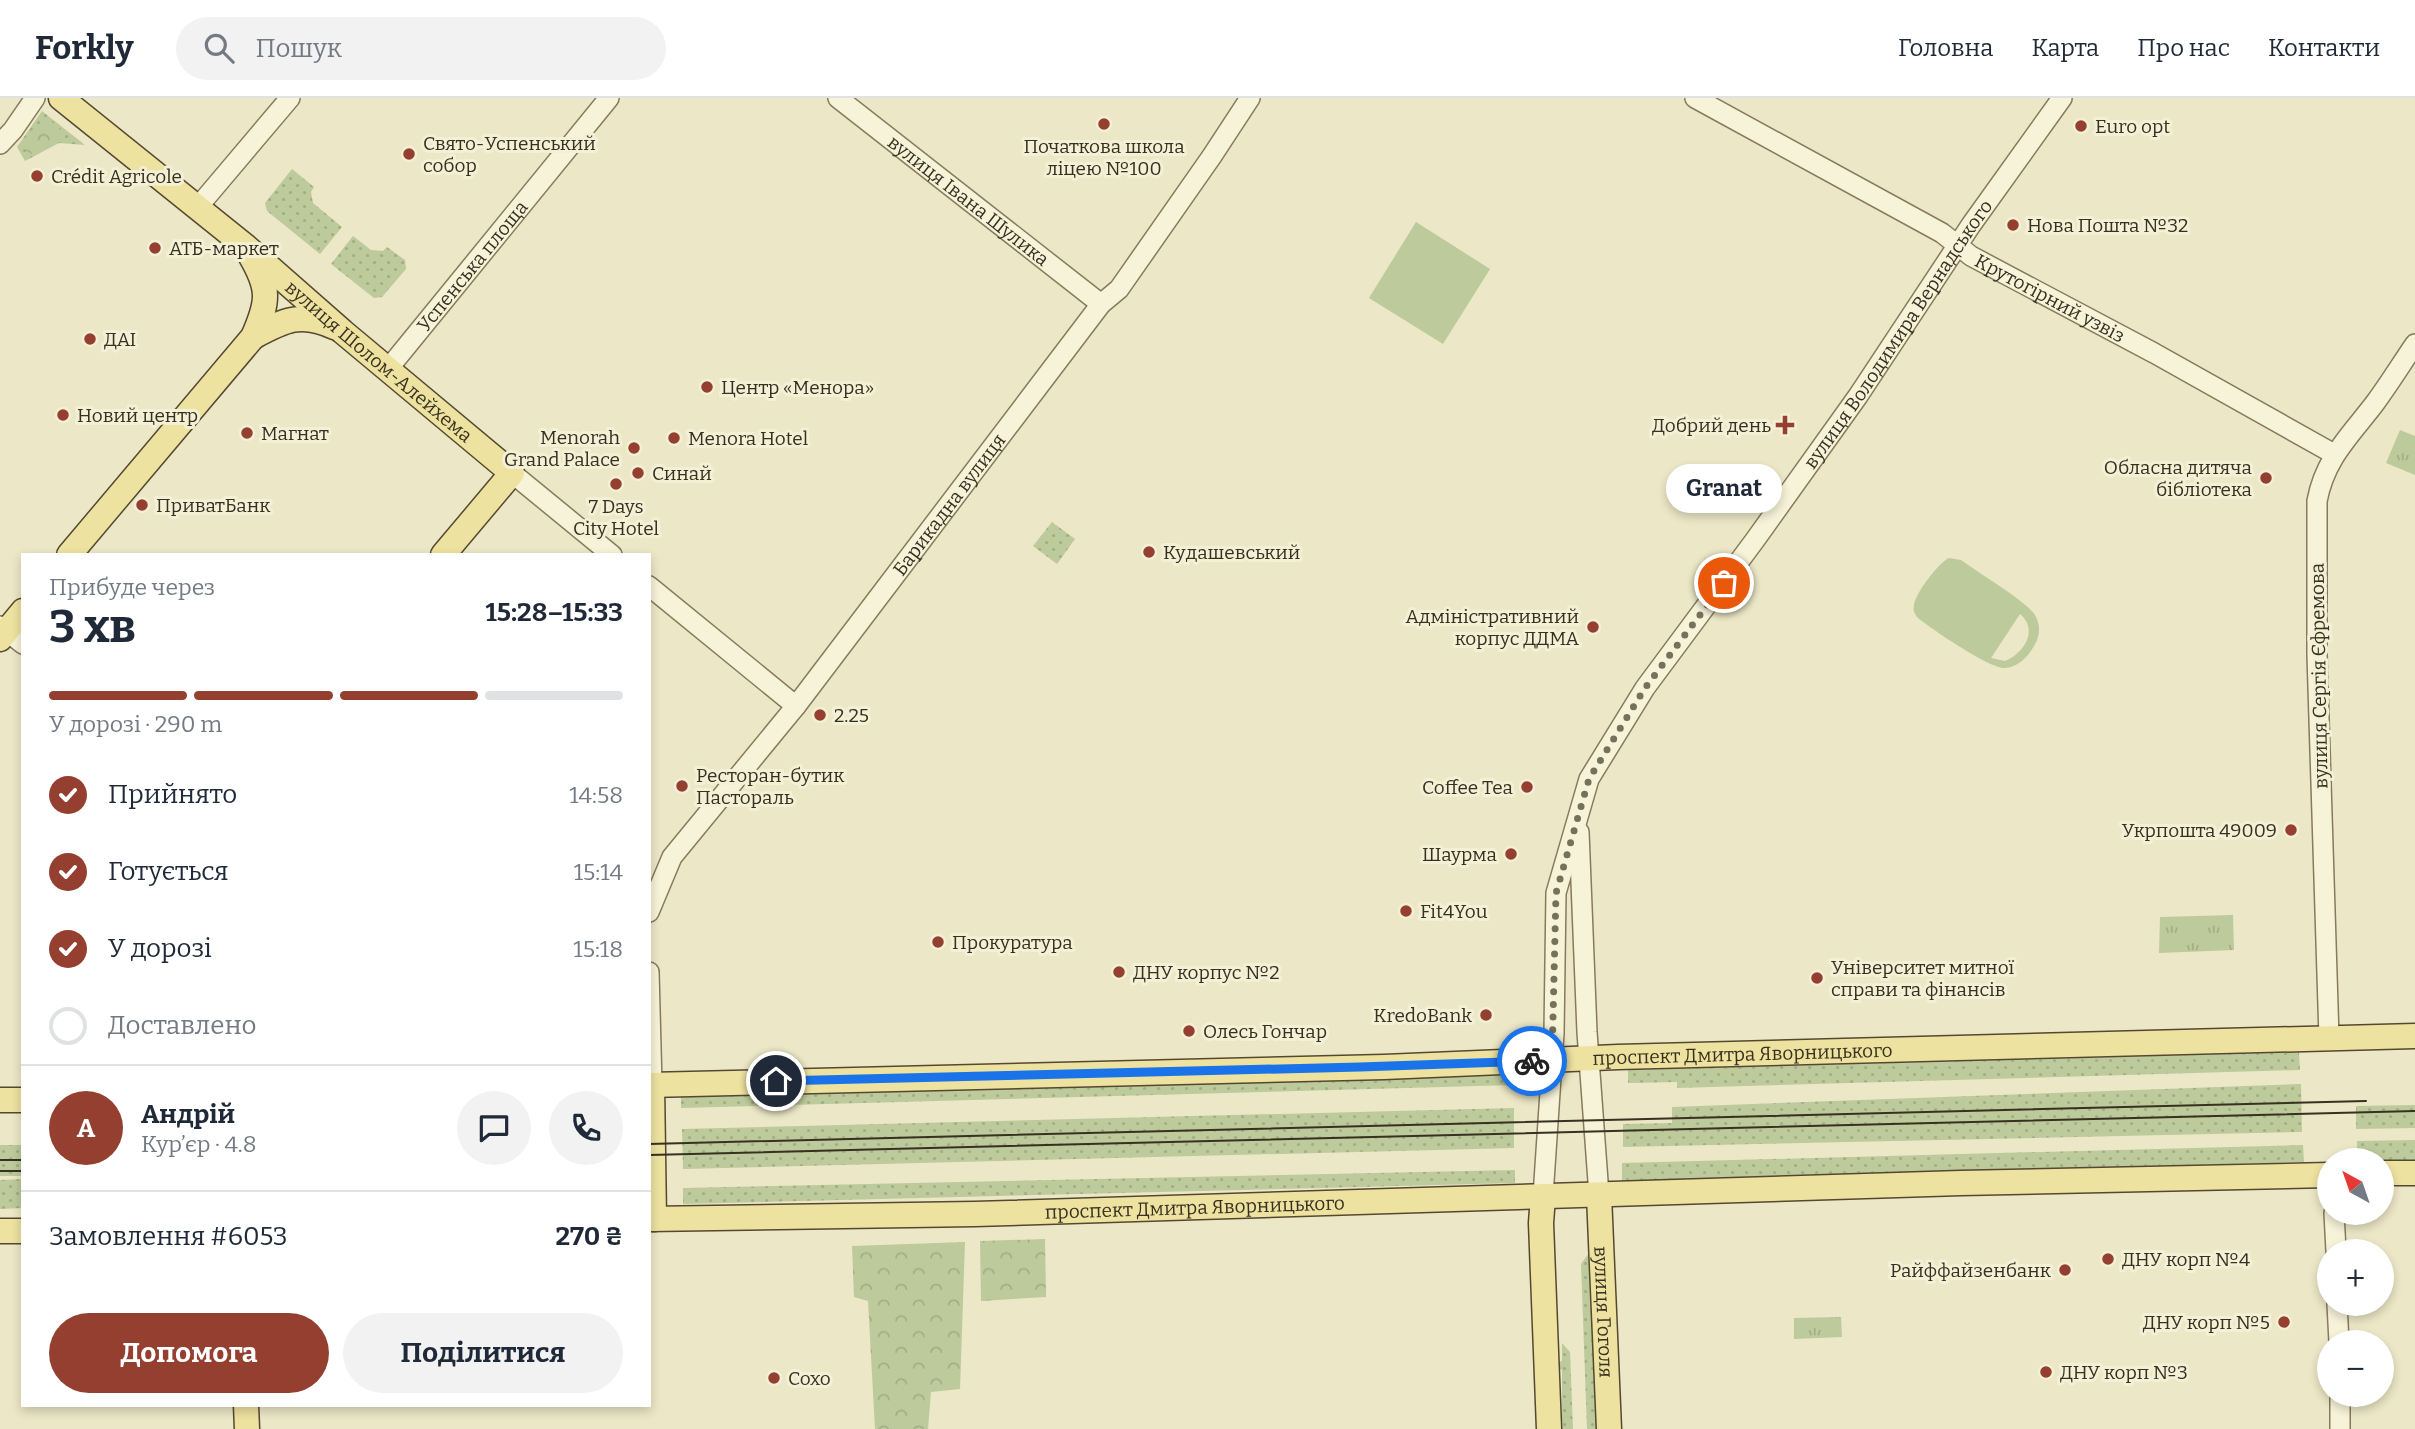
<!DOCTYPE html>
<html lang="uk">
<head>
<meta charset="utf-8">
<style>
	body { margin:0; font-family:Bitter,serif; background:#f2f2f3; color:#1f2937; height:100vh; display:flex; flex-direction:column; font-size:26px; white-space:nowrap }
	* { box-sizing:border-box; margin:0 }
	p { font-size:23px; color:#747a83 }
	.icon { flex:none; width:38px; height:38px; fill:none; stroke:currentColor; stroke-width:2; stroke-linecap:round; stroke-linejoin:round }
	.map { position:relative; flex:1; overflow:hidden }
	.sheet { position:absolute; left:21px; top:455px; width:630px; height:854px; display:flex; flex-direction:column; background:#fff; border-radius:0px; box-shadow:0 4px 10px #0003 }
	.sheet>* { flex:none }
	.needle { width:46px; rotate:320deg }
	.fabs { position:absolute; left:2317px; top:1050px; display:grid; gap:14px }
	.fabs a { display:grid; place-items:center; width:77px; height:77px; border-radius:50%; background:#fff; box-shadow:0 4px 10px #0003; font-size:35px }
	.pin { position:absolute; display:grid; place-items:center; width:60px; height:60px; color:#fff; margin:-30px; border:4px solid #fff; border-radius:50%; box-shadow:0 2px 7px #0007 }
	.courier { position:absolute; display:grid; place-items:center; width:70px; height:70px; margin:-35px; border:5px solid #1a73e8; border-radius:50%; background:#fff; color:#222; box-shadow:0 2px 9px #0007 }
	.bubble { position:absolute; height:49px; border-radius:24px; background:#fff; box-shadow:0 4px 10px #0003; font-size:23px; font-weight:700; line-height:49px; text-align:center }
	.overview em { font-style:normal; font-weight:700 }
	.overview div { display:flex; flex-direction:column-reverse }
	.overview { display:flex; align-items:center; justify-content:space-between; height:119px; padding:0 28px }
	h1 { font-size:46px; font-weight:700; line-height:52px }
	.bar { display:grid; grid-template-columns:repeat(4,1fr); gap:10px 7px; align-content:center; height:84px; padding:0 28px }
	.bar i { height:9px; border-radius:5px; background:#e0e1e3 }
	.bar .selected { background:#943f2f }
	.bar p { grid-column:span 4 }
	.line { display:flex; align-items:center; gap:18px; padding:0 28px; border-top:2px solid #e0e1e3 }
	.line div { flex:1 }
	.round { display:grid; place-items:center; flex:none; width:74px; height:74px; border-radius:37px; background:#f2f2f3 }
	ol { padding:0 28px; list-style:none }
	li { display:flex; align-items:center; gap:21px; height:77px }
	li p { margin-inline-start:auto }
	li .icon { padding:7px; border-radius:50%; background:#943f2f; color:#fff; stroke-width:4 }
	li:last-child { color:#747a83 }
	li i { width:38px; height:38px; border:4px solid #e0e1e3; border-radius:50% }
	.action { display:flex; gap:14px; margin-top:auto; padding:14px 28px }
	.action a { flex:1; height:80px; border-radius:42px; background:#943f2f; color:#fff; font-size:28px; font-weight:700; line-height:80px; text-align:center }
	.action a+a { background:#f2f2f3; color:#1f2937 }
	header { display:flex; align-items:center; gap:42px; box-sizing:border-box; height:98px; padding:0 35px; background:#fff; border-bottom:2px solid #e0e1e3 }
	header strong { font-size:33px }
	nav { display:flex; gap:38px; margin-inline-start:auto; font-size:24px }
	.search { width:490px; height:63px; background:#f2f2f3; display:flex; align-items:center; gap:18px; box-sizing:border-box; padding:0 24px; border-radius:38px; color:#747a83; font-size:26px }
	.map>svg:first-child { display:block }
	.grass { fill:url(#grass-dots) }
	.forest { fill:url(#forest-crowns) }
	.park { fill:url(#park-tufts) }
	.pitch { fill:#bdca9b; fill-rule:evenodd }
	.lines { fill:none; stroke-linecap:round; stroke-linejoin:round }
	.minor-casing { stroke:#877a5d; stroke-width:22 }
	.major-casing { stroke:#554831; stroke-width:27 }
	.minor { stroke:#f7f3d9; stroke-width:19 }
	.major { stroke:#ede2a0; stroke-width:24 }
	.tram { stroke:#383020; stroke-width:2 }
	.done { stroke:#77705a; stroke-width:7; stroke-dasharray:0 12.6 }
	.route { stroke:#1a73e8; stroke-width:9 }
	.poi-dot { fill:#943f2f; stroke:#f4f0d6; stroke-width:2.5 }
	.labels { text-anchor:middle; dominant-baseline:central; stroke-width:6; stroke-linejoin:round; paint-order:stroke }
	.poi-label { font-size:19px; fill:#383020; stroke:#f4f0d6; text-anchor:start }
	.street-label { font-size:19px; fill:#383020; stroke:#f4f0d6 }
</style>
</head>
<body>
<header>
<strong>Forkly</strong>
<div class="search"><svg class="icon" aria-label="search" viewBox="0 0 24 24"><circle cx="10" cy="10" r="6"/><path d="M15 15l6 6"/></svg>Пошук</div>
<nav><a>Головна</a><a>Карта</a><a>Про нас</a><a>Контакти</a></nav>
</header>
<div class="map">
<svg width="2415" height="1331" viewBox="0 0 2415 1331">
	<defs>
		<pattern id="grass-dots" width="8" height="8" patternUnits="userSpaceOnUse" patternTransform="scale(1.75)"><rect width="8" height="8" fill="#bdca9b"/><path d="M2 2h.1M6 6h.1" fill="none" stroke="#a3ae85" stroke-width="1.8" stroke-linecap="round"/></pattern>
		<pattern id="forest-crowns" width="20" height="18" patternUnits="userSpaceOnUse" patternTransform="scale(1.75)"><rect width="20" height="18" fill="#bdca9b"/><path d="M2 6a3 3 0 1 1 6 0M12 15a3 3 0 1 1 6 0" fill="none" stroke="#a3ae85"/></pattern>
		<pattern id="park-tufts" width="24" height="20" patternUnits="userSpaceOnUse" patternTransform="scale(1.75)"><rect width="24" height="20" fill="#bdca9b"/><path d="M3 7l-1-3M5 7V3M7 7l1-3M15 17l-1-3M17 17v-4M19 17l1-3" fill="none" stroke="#a3ae85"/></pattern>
	</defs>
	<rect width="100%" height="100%" fill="#ece7c6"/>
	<g class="grass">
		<polygon points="42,13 85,47 59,45 25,63 17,49"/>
		<polygon points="292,71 314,89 311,94 313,105 342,129 320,156 267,113 265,105"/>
		<polygon points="353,138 371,152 383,153 387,149 405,162 406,171 382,199 374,200 331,166"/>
		<polygon points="1052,424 1075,441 1057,466 1033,448"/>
		<polygon points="2299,954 2300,972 1677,990 1677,984 1628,985 1628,972"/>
		<polygon points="1514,977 1514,987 681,1010 681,998"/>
		<polygon points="2301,986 2302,1034 1623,1049 1623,1026 1672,1025 1672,1009"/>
		<polygon points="2415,1007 2415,1030 2356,1031 2356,1008"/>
		<polygon points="1514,1010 1514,1050 683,1071 682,1031"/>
		<polygon points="2415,1042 2415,1062 2357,1062 2357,1043"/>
		<rect x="0" y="1047" width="23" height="31"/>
		<polygon points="2303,1047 2304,1064 1622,1083 1622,1065"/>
		<polygon points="1515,1072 1515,1085 683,1106 683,1090"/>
		<polygon points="23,1081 23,1110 0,1111 0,1082"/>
		<polygon points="1589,1155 1598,1331 1587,1331 1581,1166"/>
		<polygon points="1562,1245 1570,1254 1573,1331 1562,1331 1562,1272 1560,1271 1559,1264 1562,1263"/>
	</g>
	<g class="forest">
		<path d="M47 22 52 24 65 36 39 54 32 56 25 52 24 47C28 34 35 27 47 22Z"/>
		<polygon points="1045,1141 1046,1199 981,1203 980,1143"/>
		<polygon points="965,1144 960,1291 931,1294 928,1331 875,1331 868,1203 854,1199 852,1148"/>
	</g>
	<g class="park">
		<polygon points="2400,332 2415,338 2415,377 2386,365"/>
		<polygon points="2233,817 2234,852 2159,855 2160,819"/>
		<polygon points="1841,1219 1842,1239 1794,1241 1794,1220"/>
	</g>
	<g class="pitch">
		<polygon points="1416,124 1490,171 1443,246 1369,200"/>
		<path d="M1949 460 1961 462C1977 474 2026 503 2035 517 2041 527 2040 539 2034 548 2028 559 2018 569 2005 570 1992 572 1928 529 1917 519 1914 514 1913 513 1914 507 1915 496 1939 464 1949 460ZM2020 516C2039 532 2024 555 2005 563L1991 560Z"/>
	</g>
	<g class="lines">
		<defs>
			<g id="minor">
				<path id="s1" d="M838 0 1101 206"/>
				<path id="s2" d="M1695 0 1942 135 1971 158 2154 255 2334 356"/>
				<polyline points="0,46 13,32 35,0"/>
				<polyline points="197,110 290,0"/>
				<path id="s3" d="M388 271 609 0"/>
				<polyline points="512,375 612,457"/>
				<polyline points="649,488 796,608"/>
				<polyline points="0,528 23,546"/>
				<polyline points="1579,734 1587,934 1599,1097"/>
				<path id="s4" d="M649 814 672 759 796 608 1101 206 1119 191 1212 58 1250 0"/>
				<polyline points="649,874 652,987"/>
				<path d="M2329 940 2317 557V403C2325 360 2350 338 2375 305 2389 286 2402 265 2415 246"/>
				<path id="s5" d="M1543 1098 1554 935 1556 795 1589 681 1645 590 1755 442 1858 298 1971 127 2062 0"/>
				<polyline points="2334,1115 2336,1153"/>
				<polyline points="2337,1206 2339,1244"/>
				<polyline points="2340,1297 2340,1331"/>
			</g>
			<g id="major">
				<path id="s6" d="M61 0 244 147 343 234 512 375 443 457"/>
				<path d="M253 239C283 223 300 213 334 229"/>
				<path d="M69 457 253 239C269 203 270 191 250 157"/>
				<polyline points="0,541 23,513"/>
				<path id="s7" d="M649 987 1384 969 1618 959 2415 938"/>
				<polyline points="652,987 654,1121"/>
				<polyline points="0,1002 23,1002"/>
				<polyline points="2382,1075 2415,1075"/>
				<path id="s8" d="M1599 1097 1609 1331"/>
				<polyline points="1543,1098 1541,1125 1549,1331"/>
				<path id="s9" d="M649 1121 975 1116 1961 1085 2329 1077"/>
				<polyline points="0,1133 23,1133"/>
				<polyline points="246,1307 247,1331"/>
			</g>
		</defs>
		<use href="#minor" class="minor-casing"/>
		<use href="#major" class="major-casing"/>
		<use href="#minor" class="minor"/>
		<use href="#major" class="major"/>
		<g class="tram">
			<polyline points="649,1046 2366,1003"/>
			<polyline points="649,1057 2415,1013"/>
			<polyline points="0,1062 23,1062"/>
			<polyline points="0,1073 23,1073"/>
		</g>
	</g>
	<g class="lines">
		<polyline class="done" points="1532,963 1552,962 1556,795 1589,681 1645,590 1724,485"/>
		<polyline class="route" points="776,983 1360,969 1532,963"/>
	</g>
	<g class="poi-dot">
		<circle cx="1104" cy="26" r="7"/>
		<circle cx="2081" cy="28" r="7"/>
		<circle cx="409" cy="56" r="7"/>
		<circle cx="37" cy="78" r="7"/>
		<circle cx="2013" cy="127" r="7"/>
		<circle cx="155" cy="150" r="7"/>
		<circle cx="90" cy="241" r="7"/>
		<circle cx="707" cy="289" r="7"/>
		<circle cx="63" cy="317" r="7"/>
		<path d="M1781.5 316.5h7v7h7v7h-7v7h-7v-7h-7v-7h7z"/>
		<circle cx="247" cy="335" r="7"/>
		<circle cx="674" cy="340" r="7"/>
		<circle cx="634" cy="350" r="7"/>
		<circle cx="638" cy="375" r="7"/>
		<circle cx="2266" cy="380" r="7"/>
		<circle cx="616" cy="386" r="7"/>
		<circle cx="142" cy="407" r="7"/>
		<circle cx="1149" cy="454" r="7"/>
		<circle cx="1593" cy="529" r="7"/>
		<circle cx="820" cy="617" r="7"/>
		<circle cx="682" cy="688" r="7"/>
		<circle cx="1527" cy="689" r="7"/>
		<circle cx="2291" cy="732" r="7"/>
		<circle cx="1511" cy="756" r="7"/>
		<circle cx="1406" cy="813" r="7"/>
		<circle cx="938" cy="844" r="7"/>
		<circle cx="1119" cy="874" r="7"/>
		<circle cx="1817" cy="880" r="7"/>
		<circle cx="1486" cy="917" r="7"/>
		<circle cx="1189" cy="933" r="7"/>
		<circle cx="2108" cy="1161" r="7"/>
		<circle cx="2065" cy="1172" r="7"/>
		<circle cx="2284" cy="1224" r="7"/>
		<circle cx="2046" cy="1274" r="7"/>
		<circle cx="774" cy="1280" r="7"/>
	</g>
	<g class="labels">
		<g class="poi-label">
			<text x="2095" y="28">Euro opt</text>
			<text x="423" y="45">Свято-Успенський<tspan x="423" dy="22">собор</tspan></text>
			<text x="1104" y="48" text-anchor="middle">Початкова школа<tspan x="1104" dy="22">ліцею №100</tspan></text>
			<text x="51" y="78">Crédit Agricole</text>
			<text x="2027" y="127">Нова Пошта №32</text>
			<text x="169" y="150">АТБ-маркет</text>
			<text x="104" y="241">ДАІ</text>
			<text x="721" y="289">Центр «Менора»</text>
			<text x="77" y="317">Новий центр</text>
			<text x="1771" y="327" text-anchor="end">Добрий день</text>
			<text x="261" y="335">Магнат</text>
			<text x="620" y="339" text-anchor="end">Menorah<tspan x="620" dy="22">Grand Palace</tspan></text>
			<text x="688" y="340">Menora Hotel</text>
			<text x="2252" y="369" text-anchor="end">Обласна дитяча<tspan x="2252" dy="22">бібліотека</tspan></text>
			<text x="652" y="375">Синай</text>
			<text x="156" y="407">ПриватБанк</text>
			<text x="616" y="408" text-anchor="middle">7 Days<tspan x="616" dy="22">City Hotel</tspan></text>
			<text x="1163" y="454">Кудашевський</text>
			<text x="1579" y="518" text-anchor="end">Адміністративний<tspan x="1579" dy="22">корпус ДДМА</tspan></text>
			<text x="834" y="617">2.25</text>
			<text x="696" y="677">Ресторан-бутик<tspan x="696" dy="22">Пастораль</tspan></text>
			<text x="1513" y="689" text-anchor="end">Coffee Tea</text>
			<text x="2277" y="732" text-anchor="end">Укрпошта 49009</text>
			<text x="1497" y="756" text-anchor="end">Шаурма</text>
			<text x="1420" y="813">Fit4You</text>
			<text x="952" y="844">Прокуратура</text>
			<text x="1831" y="869">Університет митної<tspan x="1831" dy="22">справи та фінансів</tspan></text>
			<text x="1133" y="874">ДНУ корпус №2</text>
			<text x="1472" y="917" text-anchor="end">KredoBank</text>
			<text x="1203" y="933">Олесь Гончар</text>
			<text x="2122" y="1161">ДНУ корп №4</text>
			<text x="2051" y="1172" text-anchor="end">Райффайзенбанк</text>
			<text x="2270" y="1224" text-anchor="end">ДНУ корп №5</text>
			<text x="2060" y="1274">ДНУ корп №3</text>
			<text x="788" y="1280">Сохо</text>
		</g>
		<g class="street-label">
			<text stroke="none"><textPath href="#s1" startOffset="166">вулиця Івана Шулика</textPath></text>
			<text stroke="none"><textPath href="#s3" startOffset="133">Успенська площа</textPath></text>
			<text stroke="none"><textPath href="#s2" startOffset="408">Крутогірний узвіз</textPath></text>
			<text stroke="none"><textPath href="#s5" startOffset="964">вулиця Володимира Вернадського</textPath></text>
			<text stroke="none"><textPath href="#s6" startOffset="413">вулиця Шолом-Алейхема</textPath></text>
			<text stroke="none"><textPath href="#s4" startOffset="508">Барикадна вулиця</textPath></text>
			<text transform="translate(2319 578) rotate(-91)">вулиця Сергія Єфремова</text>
			<text stroke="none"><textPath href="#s7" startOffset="1094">проспект Дмитра Яворницького</textPath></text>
			<text stroke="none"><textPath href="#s9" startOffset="546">проспект Дмитра Яворницького</textPath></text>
			<text stroke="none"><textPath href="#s8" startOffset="117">вулиця Гоголя</textPath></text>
		</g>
	</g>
</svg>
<div class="fabs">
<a><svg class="needle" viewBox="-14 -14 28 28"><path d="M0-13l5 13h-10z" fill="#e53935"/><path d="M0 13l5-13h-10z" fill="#747a83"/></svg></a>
<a>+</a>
<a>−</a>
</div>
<div class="pin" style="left:1724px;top:485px;background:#ea580c"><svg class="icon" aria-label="bag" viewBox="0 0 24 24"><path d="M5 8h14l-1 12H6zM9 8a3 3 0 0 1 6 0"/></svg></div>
<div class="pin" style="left:776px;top:983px;background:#1f2937"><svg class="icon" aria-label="home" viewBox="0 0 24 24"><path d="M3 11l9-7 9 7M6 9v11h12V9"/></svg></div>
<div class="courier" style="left:1532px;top:963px"><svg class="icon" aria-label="bike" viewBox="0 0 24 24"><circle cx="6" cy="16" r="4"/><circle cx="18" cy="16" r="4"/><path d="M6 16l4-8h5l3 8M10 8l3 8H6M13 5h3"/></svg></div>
<div class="bubble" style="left:1666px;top:366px;width:116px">Granat</div>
<section class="sheet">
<div class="overview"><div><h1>3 хв</h1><p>Прибуде через</p></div><em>15:28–15:33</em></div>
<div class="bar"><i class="selected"></i><i class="selected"></i><i class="selected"></i><i></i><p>У дорозі · 290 m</p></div>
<ol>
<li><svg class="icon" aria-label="check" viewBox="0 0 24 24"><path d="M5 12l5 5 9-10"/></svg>Прийнято<p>14:58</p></li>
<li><svg class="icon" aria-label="check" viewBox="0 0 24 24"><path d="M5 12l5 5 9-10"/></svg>Готується<p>15:14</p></li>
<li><svg class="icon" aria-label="check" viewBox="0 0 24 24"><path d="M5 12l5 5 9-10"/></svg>У дорозі<p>15:18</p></li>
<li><i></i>Доставлено</li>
</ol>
<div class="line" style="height:126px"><b class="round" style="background:#943f2f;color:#fff">А</b><div><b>Андрій</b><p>Кур’єр · 4.8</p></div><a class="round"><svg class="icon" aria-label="chat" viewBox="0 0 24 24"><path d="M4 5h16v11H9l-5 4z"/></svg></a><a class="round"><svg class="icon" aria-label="phone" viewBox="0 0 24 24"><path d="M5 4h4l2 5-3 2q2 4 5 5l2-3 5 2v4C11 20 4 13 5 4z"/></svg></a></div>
<div class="line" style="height:91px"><div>Замовлення #6053</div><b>270 ₴</b></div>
<div class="action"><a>Допомога</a><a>Поділитися</a></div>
</section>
</div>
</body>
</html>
